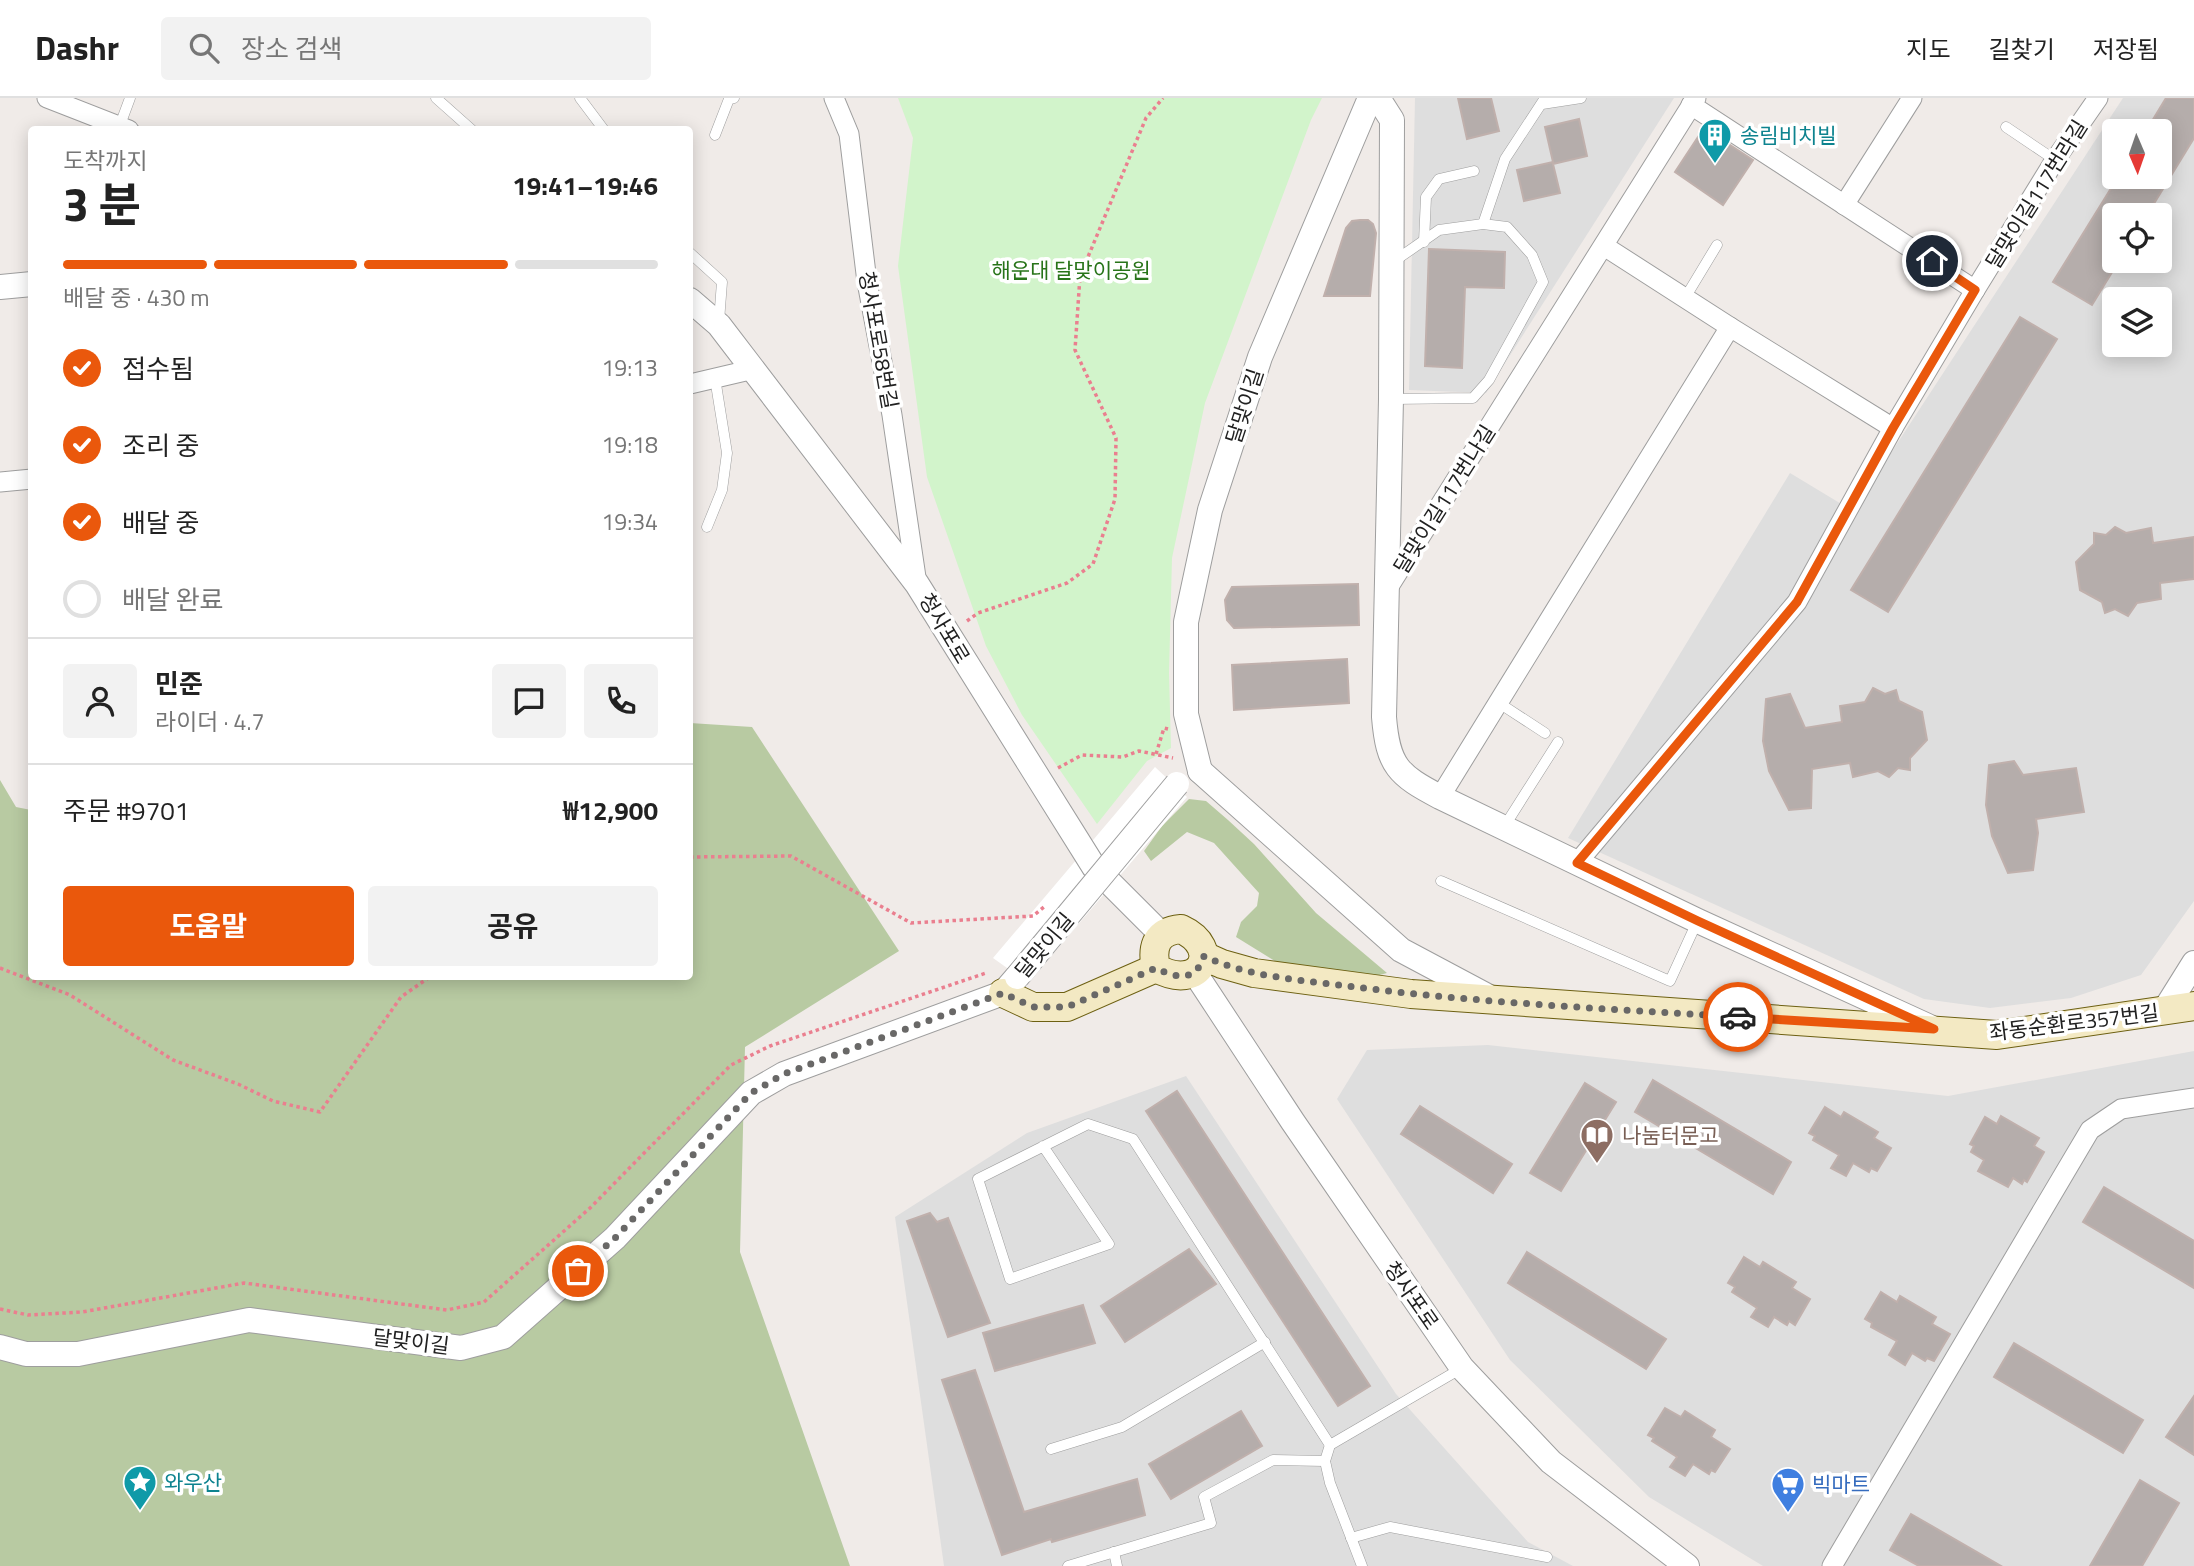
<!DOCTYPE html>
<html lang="ko">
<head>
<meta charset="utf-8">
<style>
	body { margin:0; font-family:"Titillium Web","Noto Sans KR",sans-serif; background:#f2f2f2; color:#222; height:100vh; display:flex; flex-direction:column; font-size:26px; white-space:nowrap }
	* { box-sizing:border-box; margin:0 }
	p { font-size:23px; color:#767676 }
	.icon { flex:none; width:38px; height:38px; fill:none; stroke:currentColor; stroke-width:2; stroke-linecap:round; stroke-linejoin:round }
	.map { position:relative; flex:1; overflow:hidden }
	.details { position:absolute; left:28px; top:28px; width:665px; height:854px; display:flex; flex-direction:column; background:#fff; border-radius:7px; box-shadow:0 4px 18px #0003 }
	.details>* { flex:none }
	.needle { width:46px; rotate:178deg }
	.controls { position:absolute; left:2102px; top:21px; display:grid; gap:14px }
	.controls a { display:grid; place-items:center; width:70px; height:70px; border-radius:7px; background:#fff; box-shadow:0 4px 18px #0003; font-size:35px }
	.pin { position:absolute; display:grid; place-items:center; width:60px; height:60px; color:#fff; margin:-30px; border:4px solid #fff; border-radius:50%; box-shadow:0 2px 7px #0007 }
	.courier { position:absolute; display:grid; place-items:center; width:70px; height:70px; margin:-35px; border:5px solid #ea580c; border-radius:50%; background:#fff; color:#222; box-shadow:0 2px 9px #0007 }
	.overview em { font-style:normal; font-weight:700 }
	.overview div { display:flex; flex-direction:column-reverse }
	.overview { display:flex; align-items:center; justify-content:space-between; height:119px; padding:0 35px }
	h1 { font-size:46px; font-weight:700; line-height:52px }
	.bar { display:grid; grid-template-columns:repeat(4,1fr); gap:10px 7px; align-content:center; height:84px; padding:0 35px }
	.bar i { height:9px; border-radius:5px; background:#e0e0e0 }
	.bar .active { background:#ea580c }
	.bar p { grid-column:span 4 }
	.line { display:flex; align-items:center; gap:18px; padding:0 35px; border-top:2px solid #e0e0e0 }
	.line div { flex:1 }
	.round { display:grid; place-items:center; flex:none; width:74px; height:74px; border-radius:7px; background:#f2f2f2 }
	ol { padding:0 35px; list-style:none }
	li { display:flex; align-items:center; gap:21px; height:77px }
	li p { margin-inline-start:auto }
	li .icon { padding:7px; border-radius:50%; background:#ea580c; color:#fff; stroke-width:4 }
	li:last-child { color:#767676 }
	li i { width:38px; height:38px; border:4px solid #e0e0e0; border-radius:50% }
	.button { display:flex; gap:14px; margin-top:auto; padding:14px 35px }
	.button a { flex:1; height:80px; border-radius:7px; background:#ea580c; color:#fff; font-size:28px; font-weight:700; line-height:80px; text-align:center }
	.button a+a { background:#f2f2f2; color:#222 }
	header { display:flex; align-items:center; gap:42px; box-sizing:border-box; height:98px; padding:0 35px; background:#fff; border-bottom:2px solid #e0e0e0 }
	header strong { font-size:33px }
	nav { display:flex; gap:38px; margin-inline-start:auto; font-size:24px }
	.search { width:490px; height:63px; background:#f2f2f2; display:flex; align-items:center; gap:18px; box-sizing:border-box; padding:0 24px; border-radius:7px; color:#767676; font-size:26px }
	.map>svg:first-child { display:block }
	.residential { fill:#dedede; fill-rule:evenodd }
	.forest { fill:#b8caa2 }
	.park { fill:#d2f4cb }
	.pier { fill:#fff }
	.building { fill:#b5adab; stroke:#c0b0ac; stroke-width:2 }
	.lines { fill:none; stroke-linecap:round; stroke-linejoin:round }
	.service-casing { stroke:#9e9e9e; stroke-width:11 }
	.minor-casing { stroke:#9e9e9e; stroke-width:21 }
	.tertiary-casing { stroke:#9e9e9e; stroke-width:26 }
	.secondary-casing { stroke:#6d6012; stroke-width:30 }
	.path { stroke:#ea7f8f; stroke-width:3.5; stroke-dasharray:3.5 3.5; stroke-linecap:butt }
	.service { stroke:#fff; stroke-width:10 }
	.minor { stroke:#fff; stroke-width:19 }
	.tertiary { stroke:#fff; stroke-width:24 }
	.secondary { stroke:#f3e9c3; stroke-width:28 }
	.tertiary-bridge-casing { stroke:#9e9e9e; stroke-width:26; stroke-linecap:butt }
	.tertiary-bridge { stroke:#fff; stroke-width:24 }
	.done { stroke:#696867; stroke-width:7; stroke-dasharray:0 12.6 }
	.route { stroke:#ea580c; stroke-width:9 }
	.labels { text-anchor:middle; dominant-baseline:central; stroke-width:7; stroke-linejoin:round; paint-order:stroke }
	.culture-label { font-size:21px; fill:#0d838f; stroke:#fff; text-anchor:start }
	.street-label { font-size:21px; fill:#212121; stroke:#fff }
	.park-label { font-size:21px; fill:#287419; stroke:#fff }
	.education-label { font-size:21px; fill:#785e54; stroke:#fff; text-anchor:start }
	.shop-label { font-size:21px; fill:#366cbe; stroke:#fff; text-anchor:start }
</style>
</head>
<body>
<header>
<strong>Dashr</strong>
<div class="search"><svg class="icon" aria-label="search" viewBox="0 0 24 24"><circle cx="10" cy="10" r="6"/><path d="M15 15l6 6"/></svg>장소 검색</div>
<nav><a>지도</a><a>길찾기</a><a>저장됨</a></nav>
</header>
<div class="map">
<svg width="2194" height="1468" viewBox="0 0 2194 1468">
	<rect width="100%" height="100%" fill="#f0ebe8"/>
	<g class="residential">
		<polygon points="1415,0 1674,0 1486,295 1409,292"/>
		<path d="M2123 0H2194V803L2141 877 2071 900 1990 910 1924 901 1568 740 1790 375 1853 413ZM2114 33H2160V79H2114ZM2114 117H2160V163H2114ZM2114 201H2160V247H2114Z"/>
		<polygon points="1488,947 1948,998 2194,953 2194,1468 1763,1468 1649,1399 1510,1262 1337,1001 1367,952"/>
		<polygon points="1186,978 1396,1296 1528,1444 1573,1468 944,1468 895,1119 1027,1035"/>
	</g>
	<g class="forest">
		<polygon points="690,625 752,629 899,853 745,949 740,1154 850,1468 0,1468 0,682 16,709 31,712 32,878 690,878"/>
		<polygon points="1189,701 1206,703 1228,722 1254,746 1316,815 1387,875 1376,878 1278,865 1236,839 1241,824 1257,808 1259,795 1214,745 1187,734 1151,763 1144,753 1162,728"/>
	</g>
	<polygon class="park" points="898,0 1322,0 1311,22 1205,305 1172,460 1169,575 1171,650 1147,663 1097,726 1022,617 986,548 927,379 898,168 913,40"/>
	<polygon class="pier" points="1155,669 1187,699 1028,885 993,860"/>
	<g class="building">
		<polygon points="1458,0 1491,0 1499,33 1467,41"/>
		<polygon points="2166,0 2194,0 2194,40 2147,117 2114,117 2114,171 2092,207 2053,184 2118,79 2160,79 2160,33 2146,33"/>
		<polygon points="1579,21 1587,58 1553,66 1560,95 1524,103 1517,72 1553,64 1545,29"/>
		<polygon points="1704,30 1753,62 1723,107 1675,74"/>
		<polygon points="1360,122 1368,122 1373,126 1376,135 1370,198 1324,198 1346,130 1352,123"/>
		<polygon points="1429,151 1505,154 1504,190 1465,189 1462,270 1425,268"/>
		<polygon points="2020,219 2057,241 1888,514 1851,492"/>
		<polygon points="2115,429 2126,435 2151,430 2153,445 2194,439 2194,481 2160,485 2161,501 2137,505 2128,518 2115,511 2105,515 2102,504 2080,492 2076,464 2094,446 2094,435 2106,437"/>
		<polygon points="1358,486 1359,527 1234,530 1227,522 1225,502 1232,489"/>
		<polygon points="1347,561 1349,605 1234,612 1232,567"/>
		<polygon points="1873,590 1885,596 1896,592 1899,603 1922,614 1927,642 1910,660 1910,672 1898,670 1889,679 1878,673 1853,679 1850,665 1812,671 1811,710 1789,712 1769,673 1763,643 1766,601 1790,596 1805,630 1842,624 1840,608 1865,604"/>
		<polygon points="2014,663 2023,677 2076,670 2084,714 2036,721 2038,735 2033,772 2008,775 1992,738 1986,707 1989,667"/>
		<polygon points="1653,982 1791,1064 1773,1096 1635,1014"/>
		<polygon points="1585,985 1616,1004 1561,1093 1530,1075"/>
		<polygon points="1177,993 1370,1288 1338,1308 1146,1013"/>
		<polygon points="1420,1008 1512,1066 1493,1095 1401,1036"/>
		<polygon points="1825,1009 1841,1019 1844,1014 1878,1034 1874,1040 1891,1050 1877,1073 1871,1070 1869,1074 1853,1065 1846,1078 1831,1070 1839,1057 1813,1042 1815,1038 1809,1035"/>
		<polygon points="2001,1018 2039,1040 2034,1048 2044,1054 2027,1084 2024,1082 2022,1086 2013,1080 2008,1089 1978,1073 1984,1062 1971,1054 1974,1048 1970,1046 1985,1019 1997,1026"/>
		<polygon points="2104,1089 2194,1143 2194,1190 2083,1124"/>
		<polygon points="930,1115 937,1124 948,1120 990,1225 948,1239 907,1123"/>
		<polygon points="1189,1151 1216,1186 1125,1244 1101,1208"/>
		<polygon points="1527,1154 1666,1241 1646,1271 1508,1185"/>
		<polygon points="1744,1159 1760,1169 1763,1164 1796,1184 1792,1190 1810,1201 1795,1227 1789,1223 1787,1227 1774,1219 1768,1229 1751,1219 1757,1210 1732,1194 1735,1189 1728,1185"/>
		<polygon points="1881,1194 1897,1204 1900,1198 1936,1219 1932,1226 1950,1236 1934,1263 1927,1260 1925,1263 1912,1255 1905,1267 1889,1257 1897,1243 1871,1229 1872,1225 1865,1221"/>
		<polygon points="1083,1207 1095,1245 995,1273 983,1235"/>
		<polygon points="2014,1245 2143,1322 2123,1355 1994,1279"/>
		<polygon points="975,1272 1024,1414 1137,1381 1145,1417 1052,1444 1051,1441 1002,1457 942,1282"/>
		<polygon points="2194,1298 2194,1357 2166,1339"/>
		<polygon points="1665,1310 1681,1319 1685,1313 1715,1332 1711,1339 1730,1351 1715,1374 1711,1372 1709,1376 1693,1366 1685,1378 1670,1369 1677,1359 1652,1343 1654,1340 1648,1337"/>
		<polygon points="1241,1313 1262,1348 1171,1401 1149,1366"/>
		<polygon points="2140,1382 2179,1405 2142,1468 2090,1468"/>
		<polygon points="1911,1416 2001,1468 1919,1468 1890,1452"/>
	</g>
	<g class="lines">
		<defs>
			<g id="service">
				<polyline points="436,0 472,32"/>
				<polyline points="580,0 604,32"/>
				<polyline points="1542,6 1581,0"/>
				<polyline points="120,27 130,0"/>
				<polyline points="2006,29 2055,62"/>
				<polyline points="715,37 729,1 734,0"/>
				<polyline points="1483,126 1505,61 1545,0"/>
				<polyline points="1424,144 1426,99 1439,81 1474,73"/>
				<polyline points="690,155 722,184 719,223"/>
				<polyline points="1685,200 1717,147"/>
				<polyline points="1392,301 1473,300 1489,282 1543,184 1532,157 1507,129 1483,126 1439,132 1393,164"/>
				<polyline points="707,429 722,392 727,355 715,280"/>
				<polyline points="1499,605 1545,635"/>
				<polyline points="1504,729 1558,644"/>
				<polyline points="1441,783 1670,883 1697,824"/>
				<polyline points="1043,1048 1109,1146 1010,1181 978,1081 1088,1026 1133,1041 1330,1347"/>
				<polyline points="1051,1351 1122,1329 1265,1244"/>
				<polyline points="1351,1440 1390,1429 1547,1459"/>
				<polyline points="1114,1454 1117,1468"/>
				<polyline points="1068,1468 1211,1425 1204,1399 1273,1362 1325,1363"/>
				<polyline points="1362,1468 1330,1385 1325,1363 1330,1347 1462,1270"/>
			</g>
			<g id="minor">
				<polyline points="47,0 129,32"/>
				<polyline points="834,0 849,36 867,184 892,317 917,486"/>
				<polyline points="1691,7 1975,192"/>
				<polyline points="1844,107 1912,0"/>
				<polyline points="1604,148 1730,229 1893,330"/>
				<polyline points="690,286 754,271"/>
				<polyline points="0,384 32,381"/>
				<polyline points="1388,490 1696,0"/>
				<polyline points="1440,699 1730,229"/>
				<polyline points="1577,765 1797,504 1893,330 1975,192 2055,62 2098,0"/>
				<polyline points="1832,1468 2090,1032 2121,1011 2194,1000"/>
			</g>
			<g id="tertiary">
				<path d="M1378 0 1392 22 1391 301 1384 619C1388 668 1398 677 1440 699L1698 823 1930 929"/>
				<polyline points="0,189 32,186"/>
				<polyline points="690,202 719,227 917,486 1094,769 1162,837"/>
				<polyline points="1200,673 1186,616 1186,524 1210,412 1260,259 1370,0"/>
				<polyline points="1200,673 1401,852 1493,901"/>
				<polyline points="1195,875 1293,1024 1462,1270 1551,1364 1687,1468"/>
				<polyline points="2164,913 2194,865"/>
				<polyline points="0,1249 26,1256 78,1256 249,1222 461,1250 503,1239 615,1140 751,995 784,976 1003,895 1016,880"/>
			</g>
			<g id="secondary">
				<path d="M1181 831C1223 850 1201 895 1156 870 1151 848 1157 833 1181 831Z"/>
				<polyline points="1204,858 1222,866 1254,875 1411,896 1997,937 2194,908"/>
				<polyline points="1003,895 1033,909 1067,909 1156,870"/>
			</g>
		</defs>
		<use href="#service" class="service-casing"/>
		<use href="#minor" class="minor-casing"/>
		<use href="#tertiary" class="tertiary-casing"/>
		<use href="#secondary" class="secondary-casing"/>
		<g class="path">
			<polyline points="967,523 978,515 1067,485 1093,466 1115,401 1116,340 1075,252 1080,178 1146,20 1163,0"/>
			<polyline points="1156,656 1164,630 1168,631"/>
			<polyline points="1058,670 1082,657 1123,659 1139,653 1173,660"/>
			<polyline points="690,759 791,758 911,825 1033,818 1044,809"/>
			<polyline points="0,870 70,897 173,962 238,986 273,1003 320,1014 401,899 431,878"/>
			<polyline points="0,1211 28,1217 82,1214 244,1185 447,1212 484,1204 590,1110 731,967 770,948 986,875"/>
		</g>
		<use href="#service" class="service"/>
		<use href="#minor" class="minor"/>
		<use href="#tertiary" class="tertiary"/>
		<use href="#secondary" class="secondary"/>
		<defs>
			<polyline id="tertiary-bridge" points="1017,879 1177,686"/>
		</defs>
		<use href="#tertiary-bridge" class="tertiary-bridge-casing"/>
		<use href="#tertiary-bridge" class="tertiary-bridge"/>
	</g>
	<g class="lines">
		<path class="done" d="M578 1173 615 1140 751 995 784 976 1003 895 1033 909H1067L1156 870C1177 881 1196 884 1204 858 1250 880 1304 882 1355 889 1482 905 1610 911 1738 919"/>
		<polyline class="route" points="1738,919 1934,931 1698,823 1577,765 1797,504 1893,330 1975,192 1932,163"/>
	</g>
	<defs>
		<symbol id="building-pin" viewBox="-11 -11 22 30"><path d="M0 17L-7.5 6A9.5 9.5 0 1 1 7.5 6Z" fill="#0f9aa8" stroke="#fff"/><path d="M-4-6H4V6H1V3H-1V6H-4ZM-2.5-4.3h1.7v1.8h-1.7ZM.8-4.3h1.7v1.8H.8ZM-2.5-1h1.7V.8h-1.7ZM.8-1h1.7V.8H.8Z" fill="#fff"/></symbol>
		<symbol id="library-pin" viewBox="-11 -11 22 30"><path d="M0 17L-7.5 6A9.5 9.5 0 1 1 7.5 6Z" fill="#8d6e63" stroke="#fff"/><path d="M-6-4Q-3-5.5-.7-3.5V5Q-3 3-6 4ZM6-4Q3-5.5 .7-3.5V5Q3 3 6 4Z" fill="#fff"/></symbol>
		<symbol id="sight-pin" viewBox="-11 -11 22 30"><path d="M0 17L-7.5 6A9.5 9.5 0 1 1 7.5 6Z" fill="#0f9aa8" stroke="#fff"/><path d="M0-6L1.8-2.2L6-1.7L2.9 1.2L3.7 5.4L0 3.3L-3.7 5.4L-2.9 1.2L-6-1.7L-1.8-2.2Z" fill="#fff"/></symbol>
		<symbol id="supermarket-pin" viewBox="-11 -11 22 30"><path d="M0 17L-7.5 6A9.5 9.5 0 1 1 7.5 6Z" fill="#3f7fe0" stroke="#fff"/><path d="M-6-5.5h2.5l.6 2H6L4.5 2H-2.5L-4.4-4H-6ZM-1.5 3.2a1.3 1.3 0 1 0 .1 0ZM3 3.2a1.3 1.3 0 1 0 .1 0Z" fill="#fff"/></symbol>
	</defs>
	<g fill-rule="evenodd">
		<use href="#building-pin" x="1696" y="18" width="38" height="52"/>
		<use href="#library-pin" x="1578" y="1018" width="38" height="52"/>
		<use href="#sight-pin" x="121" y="1365" width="38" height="52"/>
		<use href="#supermarket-pin" x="1769" y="1367" width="38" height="52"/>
	</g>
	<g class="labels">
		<g class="culture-label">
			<text x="1740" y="37">송림비치빌</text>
			<text x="164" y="1384">와우산</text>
		</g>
		<g class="street-label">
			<text transform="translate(2036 96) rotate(-58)">달맞이길117번라길</text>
			<text transform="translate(879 242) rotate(80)">청사포로58번길</text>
			<text transform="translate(1244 308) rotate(-72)">달맞이길</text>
			<text transform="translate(1444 401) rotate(-58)">달맞이길117번나길</text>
			<text transform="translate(945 530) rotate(59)">청사포로</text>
			<text transform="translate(1044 847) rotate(-50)">달맞이길</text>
			<text transform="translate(2074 924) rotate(-7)">좌동순환로357번길</text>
			<text transform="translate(1412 1197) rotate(55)">청사포로</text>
			<text transform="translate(411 1243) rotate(7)">달맞이길</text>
		</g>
		<g class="park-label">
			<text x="1071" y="172">해운대 달맞이공원</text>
		</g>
		<g class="education-label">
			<text x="1622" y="1037">나눔터문고</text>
		</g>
		<g class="shop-label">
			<text x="1812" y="1386">빅마트</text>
		</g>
	</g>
</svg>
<div class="controls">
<a><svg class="needle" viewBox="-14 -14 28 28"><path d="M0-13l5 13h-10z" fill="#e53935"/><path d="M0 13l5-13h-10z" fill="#767676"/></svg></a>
<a><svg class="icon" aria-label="locate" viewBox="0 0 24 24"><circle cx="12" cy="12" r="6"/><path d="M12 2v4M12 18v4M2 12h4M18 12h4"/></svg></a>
<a><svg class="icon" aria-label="layers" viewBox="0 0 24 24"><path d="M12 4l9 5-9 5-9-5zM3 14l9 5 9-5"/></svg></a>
</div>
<div class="pin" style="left:578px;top:1173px;background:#ea580c"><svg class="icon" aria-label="bag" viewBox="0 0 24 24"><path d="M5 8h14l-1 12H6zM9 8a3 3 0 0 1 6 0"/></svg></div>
<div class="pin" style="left:1932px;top:163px;background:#1f2937"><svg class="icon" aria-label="home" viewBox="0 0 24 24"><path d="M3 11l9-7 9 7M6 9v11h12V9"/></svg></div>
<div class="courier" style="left:1738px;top:919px"><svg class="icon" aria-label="car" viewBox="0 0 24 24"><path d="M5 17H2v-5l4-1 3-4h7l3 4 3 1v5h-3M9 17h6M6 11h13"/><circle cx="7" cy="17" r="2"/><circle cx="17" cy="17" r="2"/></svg></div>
<section class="details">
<div class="overview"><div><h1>3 분</h1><p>도착까지</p></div><em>19:41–19:46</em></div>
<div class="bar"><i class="active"></i><i class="active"></i><i class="active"></i><i></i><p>배달 중 · 430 m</p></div>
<ol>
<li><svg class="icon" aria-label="check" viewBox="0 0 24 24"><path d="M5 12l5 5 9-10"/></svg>접수됨<p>19:13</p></li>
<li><svg class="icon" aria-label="check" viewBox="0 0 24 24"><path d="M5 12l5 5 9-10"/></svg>조리 중<p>19:18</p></li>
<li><svg class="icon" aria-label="check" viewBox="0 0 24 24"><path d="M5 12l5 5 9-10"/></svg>배달 중<p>19:34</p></li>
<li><i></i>배달 완료</li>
</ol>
<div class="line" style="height:126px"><a class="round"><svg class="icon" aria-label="person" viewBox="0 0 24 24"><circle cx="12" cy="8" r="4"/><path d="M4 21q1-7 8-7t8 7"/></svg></a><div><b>민준</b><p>라이더 · 4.7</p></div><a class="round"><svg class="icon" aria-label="chat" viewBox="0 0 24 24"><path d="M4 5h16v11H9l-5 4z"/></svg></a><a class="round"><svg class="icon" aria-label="phone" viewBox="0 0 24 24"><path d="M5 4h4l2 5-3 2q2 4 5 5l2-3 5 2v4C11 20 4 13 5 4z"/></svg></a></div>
<div class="line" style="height:91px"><div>주문 #9701</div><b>₩12,900</b></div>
<div class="button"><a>도움말</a><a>공유</a></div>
</section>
</div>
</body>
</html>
